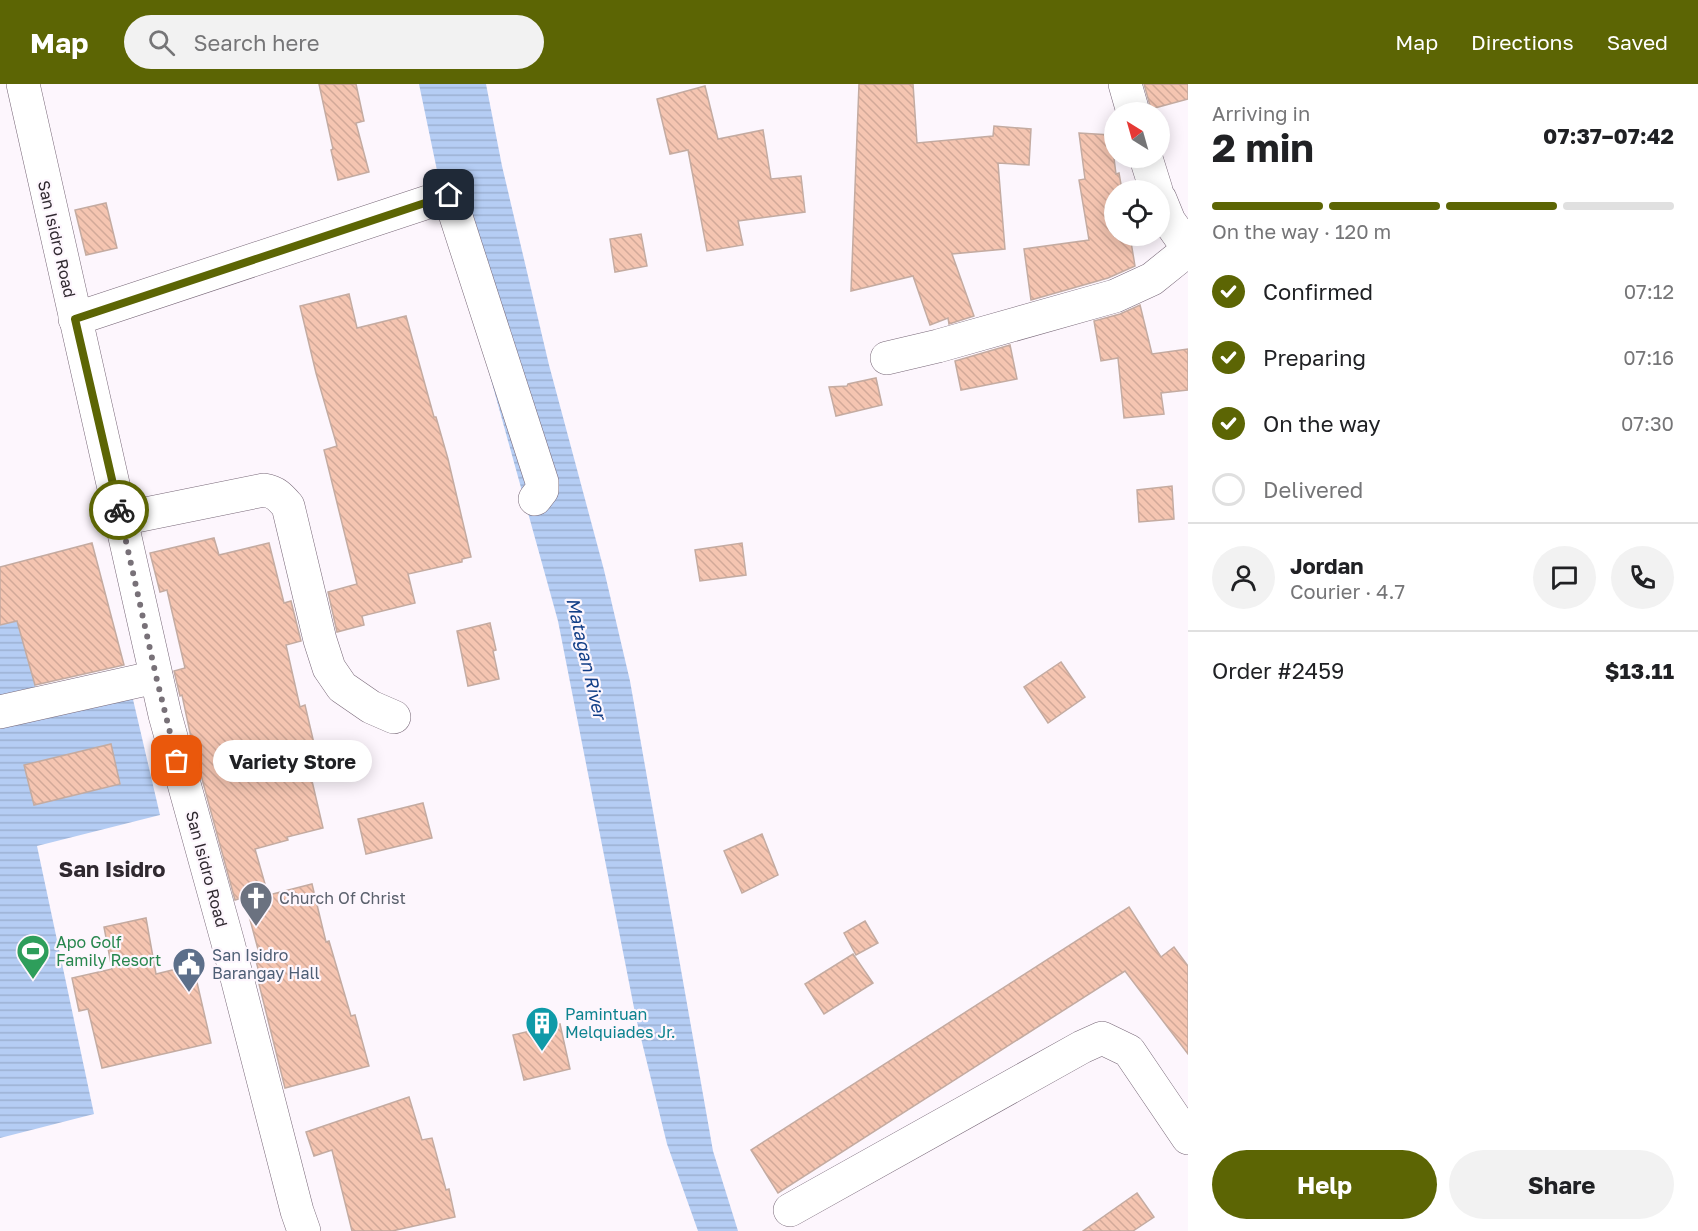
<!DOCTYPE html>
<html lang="en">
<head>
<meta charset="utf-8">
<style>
	body { margin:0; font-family:"Golos Text",sans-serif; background:#f2f2f2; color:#202124; height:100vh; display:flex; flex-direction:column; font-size:22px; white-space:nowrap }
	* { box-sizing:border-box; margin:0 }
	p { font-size:20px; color:#757577 }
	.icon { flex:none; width:33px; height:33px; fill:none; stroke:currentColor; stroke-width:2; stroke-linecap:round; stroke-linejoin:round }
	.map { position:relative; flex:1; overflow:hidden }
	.side { display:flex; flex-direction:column; background:#fff; width:510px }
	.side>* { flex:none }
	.needle { width:39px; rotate:323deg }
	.tools { position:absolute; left:1104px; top:18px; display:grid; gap:12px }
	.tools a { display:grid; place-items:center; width:66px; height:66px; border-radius:50%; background:#fff; box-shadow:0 3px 15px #0003; font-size:30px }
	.pin { position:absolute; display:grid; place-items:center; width:51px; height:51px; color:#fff; margin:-26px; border-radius:12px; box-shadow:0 3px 9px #0006 }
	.courier { position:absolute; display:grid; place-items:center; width:60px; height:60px; margin:-30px; border:4px solid #5c6504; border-radius:50%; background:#fff; color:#222; box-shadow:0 2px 8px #0007 }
	.bubble { position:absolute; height:42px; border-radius:21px; background:#fff; box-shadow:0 3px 15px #0003; font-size:20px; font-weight:700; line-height:42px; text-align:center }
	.headline em { font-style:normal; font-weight:700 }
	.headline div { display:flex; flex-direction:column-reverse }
	.headline { display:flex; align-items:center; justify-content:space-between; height:102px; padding:0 24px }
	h1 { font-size:39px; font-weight:700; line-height:45px }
	.bar { display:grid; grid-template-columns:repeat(4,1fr); gap:9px 6px; align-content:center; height:72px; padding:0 24px }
	.bar i { height:8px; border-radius:4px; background:#e0e0e0 }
	.bar .on { background:#5c6504 }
	.bar p { grid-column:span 4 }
	.line { display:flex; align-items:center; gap:15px; padding:0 24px; border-top:2px solid #e0e0e0 }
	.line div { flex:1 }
	.round { display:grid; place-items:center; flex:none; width:63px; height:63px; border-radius:32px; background:#f2f2f2 }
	ol { padding:0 24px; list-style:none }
	li { display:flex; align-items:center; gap:18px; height:66px }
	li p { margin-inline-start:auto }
	li .icon { padding:6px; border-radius:50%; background:#5c6504; color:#fff; stroke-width:4 }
	li:last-child { color:#757577 }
	li i { width:33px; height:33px; border:3px solid #e0e0e0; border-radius:50% }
	.primary-button { display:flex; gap:12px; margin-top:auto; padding:12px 24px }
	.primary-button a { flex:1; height:69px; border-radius:36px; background:#5c6504; color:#fff; font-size:24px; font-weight:700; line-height:69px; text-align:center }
	.primary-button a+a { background:#f2f2f2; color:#202124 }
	header { display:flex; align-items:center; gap:36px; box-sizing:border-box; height:84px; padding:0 30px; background:#5c6504; color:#fff }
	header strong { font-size:28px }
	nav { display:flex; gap:33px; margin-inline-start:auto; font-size:21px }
	.search { width:420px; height:54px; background:#f2f2f2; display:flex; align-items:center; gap:15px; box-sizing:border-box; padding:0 21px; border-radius:33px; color:#757577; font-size:22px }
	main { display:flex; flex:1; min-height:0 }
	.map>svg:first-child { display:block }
	.water { fill:url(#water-rules) }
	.building { fill:url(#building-back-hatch); stroke:#c4aba1; stroke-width:1.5 }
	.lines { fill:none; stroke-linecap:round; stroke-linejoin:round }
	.minor-casing { stroke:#786878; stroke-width:34 }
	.minor { stroke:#fff; stroke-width:33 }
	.done { stroke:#787178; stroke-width:6; stroke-dasharray:0 10.8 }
	.route { stroke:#5c6504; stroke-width:8 }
	.labels { text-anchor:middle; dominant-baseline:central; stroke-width:4.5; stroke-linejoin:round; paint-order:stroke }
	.street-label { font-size:16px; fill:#302930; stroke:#fdf6fd }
	.worship-label { font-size:16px; fill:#5b616d; stroke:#fdf6fd; text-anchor:start }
	.leisure-label { font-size:16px; fill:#27864d; stroke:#fdf6fd; text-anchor:start }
	.service-label { font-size:16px; fill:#4e5e75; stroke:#fdf6fd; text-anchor:start }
	.culture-label { font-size:16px; fill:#0d838f; stroke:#fdf6fd; text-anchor:start }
	.water-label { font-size:18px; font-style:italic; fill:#123e87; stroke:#fdf6fd }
	.district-label { font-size:22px; font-weight:bold; fill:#302930; stroke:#fdf6fd }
</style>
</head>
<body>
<header>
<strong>Map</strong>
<div class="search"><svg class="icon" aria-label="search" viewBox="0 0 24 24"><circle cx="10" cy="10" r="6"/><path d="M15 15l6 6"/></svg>Search here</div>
<nav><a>Map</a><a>Directions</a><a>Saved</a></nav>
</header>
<main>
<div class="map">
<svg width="1188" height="1147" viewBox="0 0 1188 1147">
	<defs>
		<pattern id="water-rules" width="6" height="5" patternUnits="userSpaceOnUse" patternTransform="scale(1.5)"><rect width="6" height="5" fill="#b5cdf4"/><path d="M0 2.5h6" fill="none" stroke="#9cb0d2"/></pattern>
		<pattern id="building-back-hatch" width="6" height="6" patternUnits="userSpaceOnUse" patternTransform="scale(1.5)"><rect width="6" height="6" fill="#f5c5b1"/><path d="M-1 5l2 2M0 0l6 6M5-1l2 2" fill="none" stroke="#d2a999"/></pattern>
	</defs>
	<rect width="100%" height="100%" fill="#fdf6fd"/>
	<g class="water">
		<polygon points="419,0 486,0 502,82 549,281 604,486 630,597 713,1067 738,1147 698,1147 667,1060 636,934 558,537 449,144"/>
		<polygon points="2,482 39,616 128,594 160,731 37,762 94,1030 0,1054 0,483"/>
	</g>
	<g class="building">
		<polygon points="319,0 356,0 364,37 356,39 369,88 338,96 331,66 333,65"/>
		<polygon points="859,0 913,0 917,59 993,52 994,42 1031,45 1029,81 998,79 1005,165 952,170 974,232 949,240 948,234 930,241 913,192 851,207"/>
		<polygon points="1144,0 1188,0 1188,15 1151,25"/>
		<polygon points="705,2 718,55 763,46 771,95 801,92 805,128 738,137 743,161 707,167 688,66 670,70 657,15"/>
		<polygon points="1079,49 1111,51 1116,90 1119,89 1122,106 1114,106 1114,152 1130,152 1135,182 1108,194 1031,216 1024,165 1089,156 1079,96 1085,95"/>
		<polygon points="106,119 117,164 86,171 75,126"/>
		<polygon points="641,150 647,182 615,188 610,155"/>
		<polygon points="349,210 357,244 406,232 434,333 436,333 448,375 471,473 462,475 462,478 408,490 415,519 362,532 364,541 337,548 328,508 357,500 324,366 337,362 316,289 300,222"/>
		<polygon points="1140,221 1152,270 1188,265 1188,306 1161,309 1164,330 1124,334 1118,274 1101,277 1094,237 1120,230"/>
		<polygon points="1010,261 1017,295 961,306 955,277"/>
		<polygon points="876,294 882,321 836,332 829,303 847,302 848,300"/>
		<polygon points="1172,402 1174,435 1139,438 1137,406"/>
		<polygon points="214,454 219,471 269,459 284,519 291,517 301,557 286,561 300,623 305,621 316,668 325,666 332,692 312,697 323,744 287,753 288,756 255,765 267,807 235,816 192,658 182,611 180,612 174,587 185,584 167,506 160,508 150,469"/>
		<polygon points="92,459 124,581 35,601 17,537 0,541 0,483"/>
		<polygon points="742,459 746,491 700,497 695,466"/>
		<polygon points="490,539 496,566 493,567 499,595 468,602 457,547"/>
		<polygon points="1061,578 1085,613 1048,639 1024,603"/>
		<polygon points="111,660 120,700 34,721 24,681"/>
		<polygon points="423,719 432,754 366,770 358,735"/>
		<polygon points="762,750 778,791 742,809 724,767"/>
		<polygon points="312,800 326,858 329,857 351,932 355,931 369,982 285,1004 259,900 262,899 254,870 259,869 245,817"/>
		<polygon points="1129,823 1161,873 1174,863 1188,882 1188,970 1125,887 778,1109 751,1066"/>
		<polygon points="146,834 156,890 193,881 211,959 102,984 88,925 79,927 72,894 112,885 104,843"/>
		<polygon points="865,837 878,859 856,871 844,849"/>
		<polygon points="853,870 873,899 824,930 805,900"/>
		<polygon points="560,940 570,985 524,996 513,951"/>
		<polygon points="409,1013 422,1056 432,1054 446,1106 449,1105 455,1133 392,1147 352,1147 332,1066 314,1072 306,1048"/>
		<polygon points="1137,1109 1154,1133 1133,1147 1083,1147"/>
	</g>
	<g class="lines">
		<defs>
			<g id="minor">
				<polyline points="23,0 165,631 228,859 297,1127 304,1147"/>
				<polyline points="1125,0 1133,28"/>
				<polyline points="1146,74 1156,106"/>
				<polyline points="1160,115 1169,137 1188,164"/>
				<polyline points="75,235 449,111 542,398 542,406 535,415"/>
				<polyline points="887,274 938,262 1115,212 1152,195 1188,166"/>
				<path d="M121 435 264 406C276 408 280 413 288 422L320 556 329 584 342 603 371 623 394 633"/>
				<polyline points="0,628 156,593"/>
				<polyline points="790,1126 1082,963 1102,954 1129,967 1188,1054"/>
			</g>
		</defs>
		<use href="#minor" class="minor-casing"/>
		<use href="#minor" class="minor"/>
	</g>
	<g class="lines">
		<polyline class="done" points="119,426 156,592 177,677"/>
		<polyline class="route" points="119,426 75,235 449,111"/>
	</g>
	<defs>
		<symbol id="church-pin" viewBox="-11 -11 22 30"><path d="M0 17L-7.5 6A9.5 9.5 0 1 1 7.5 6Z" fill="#6b7280" stroke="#fdf6fd"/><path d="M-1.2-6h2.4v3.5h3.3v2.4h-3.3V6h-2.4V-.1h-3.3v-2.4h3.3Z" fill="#fff"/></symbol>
		<symbol id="stadium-pin" viewBox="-11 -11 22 30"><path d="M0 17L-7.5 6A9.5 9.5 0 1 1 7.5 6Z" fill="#2e9e5b" stroke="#fdf6fd"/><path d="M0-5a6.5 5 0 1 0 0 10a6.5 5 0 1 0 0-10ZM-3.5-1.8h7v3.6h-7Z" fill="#fff"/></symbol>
		<symbol id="civic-pin" viewBox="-11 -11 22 30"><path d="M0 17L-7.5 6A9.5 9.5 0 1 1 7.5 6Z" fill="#5c6f8a" stroke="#fdf6fd"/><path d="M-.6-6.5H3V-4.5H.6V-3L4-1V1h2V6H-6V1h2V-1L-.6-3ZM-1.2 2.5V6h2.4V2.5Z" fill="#fff"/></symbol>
		<symbol id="building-pin" viewBox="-11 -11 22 30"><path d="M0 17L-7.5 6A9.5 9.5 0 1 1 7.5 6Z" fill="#0f9aa8" stroke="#fdf6fd"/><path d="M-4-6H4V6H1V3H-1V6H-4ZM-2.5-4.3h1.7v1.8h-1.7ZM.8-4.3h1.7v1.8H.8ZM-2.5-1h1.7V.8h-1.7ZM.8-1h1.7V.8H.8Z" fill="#fff"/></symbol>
	</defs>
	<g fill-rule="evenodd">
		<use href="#church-pin" x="237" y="795" width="38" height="52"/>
		<use href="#stadium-pin" x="14" y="848" width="38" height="52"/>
		<use href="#civic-pin" x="170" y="861" width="38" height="52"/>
		<use href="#building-pin" x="523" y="920" width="38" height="52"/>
	</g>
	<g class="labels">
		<g class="street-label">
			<text transform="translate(57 155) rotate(77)">San Isidro Road</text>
			<text transform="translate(207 785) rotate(75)">San Isidro Road</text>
		</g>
		<g class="worship-label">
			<text x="279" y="814">Church Of Christ</text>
		</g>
		<g class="leisure-label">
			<text x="56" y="858">Apo Golf<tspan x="56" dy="18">Family Resort</tspan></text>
		</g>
		<g class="service-label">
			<text x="212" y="871">San Isidro<tspan x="212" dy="18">Barangay Hall</tspan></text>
		</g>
		<g class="culture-label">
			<text x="565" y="930">Pamintuan<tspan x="565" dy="18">Melquiades Jr.</tspan></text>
		</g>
		<g class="water-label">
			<text transform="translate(587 574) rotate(77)">Matagan River</text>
		</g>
		<g class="district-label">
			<text x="112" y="784">San Isidro</text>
		</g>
	</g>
</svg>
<div class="tools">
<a><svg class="needle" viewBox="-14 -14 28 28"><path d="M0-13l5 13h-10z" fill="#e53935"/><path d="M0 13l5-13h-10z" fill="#757577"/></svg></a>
<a><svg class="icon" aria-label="locate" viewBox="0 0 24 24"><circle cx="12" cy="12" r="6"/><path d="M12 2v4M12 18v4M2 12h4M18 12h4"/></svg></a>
</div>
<div class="pin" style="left:177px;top:677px;background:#ea580c"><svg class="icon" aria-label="bag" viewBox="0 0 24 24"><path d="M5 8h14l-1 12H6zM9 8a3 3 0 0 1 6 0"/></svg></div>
<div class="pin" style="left:449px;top:111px;background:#1f2937"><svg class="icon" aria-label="home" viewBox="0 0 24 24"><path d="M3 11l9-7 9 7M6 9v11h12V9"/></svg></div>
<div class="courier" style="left:119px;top:426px"><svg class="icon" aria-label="bike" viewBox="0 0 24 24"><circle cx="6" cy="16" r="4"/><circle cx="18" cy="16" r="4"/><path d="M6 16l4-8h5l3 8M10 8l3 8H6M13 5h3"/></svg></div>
<div class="bubble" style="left:213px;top:656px;width:159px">Variety Store</div>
</div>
<section class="side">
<div class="headline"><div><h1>2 min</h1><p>Arriving in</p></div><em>07:37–07:42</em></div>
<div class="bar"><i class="on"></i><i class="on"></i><i class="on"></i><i></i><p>On the way · 120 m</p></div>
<ol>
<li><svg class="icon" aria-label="check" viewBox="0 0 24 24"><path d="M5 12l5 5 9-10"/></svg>Confirmed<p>07:12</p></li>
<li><svg class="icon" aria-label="check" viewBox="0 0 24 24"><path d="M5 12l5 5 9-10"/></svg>Preparing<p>07:16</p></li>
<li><svg class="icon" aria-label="check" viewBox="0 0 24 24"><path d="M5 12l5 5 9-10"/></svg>On the way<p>07:30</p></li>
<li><i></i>Delivered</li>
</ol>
<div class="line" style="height:108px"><a class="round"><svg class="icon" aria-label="person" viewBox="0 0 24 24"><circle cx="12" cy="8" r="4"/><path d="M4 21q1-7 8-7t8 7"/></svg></a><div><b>Jordan</b><p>Courier · 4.7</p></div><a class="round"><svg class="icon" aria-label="chat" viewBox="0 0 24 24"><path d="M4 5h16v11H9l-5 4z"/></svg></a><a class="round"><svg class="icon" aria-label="phone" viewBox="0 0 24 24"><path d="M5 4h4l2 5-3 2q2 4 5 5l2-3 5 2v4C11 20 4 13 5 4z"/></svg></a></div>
<div class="line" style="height:78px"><div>Order #2459</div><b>$13.11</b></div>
<div class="primary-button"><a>Help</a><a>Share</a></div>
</section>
</main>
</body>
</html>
